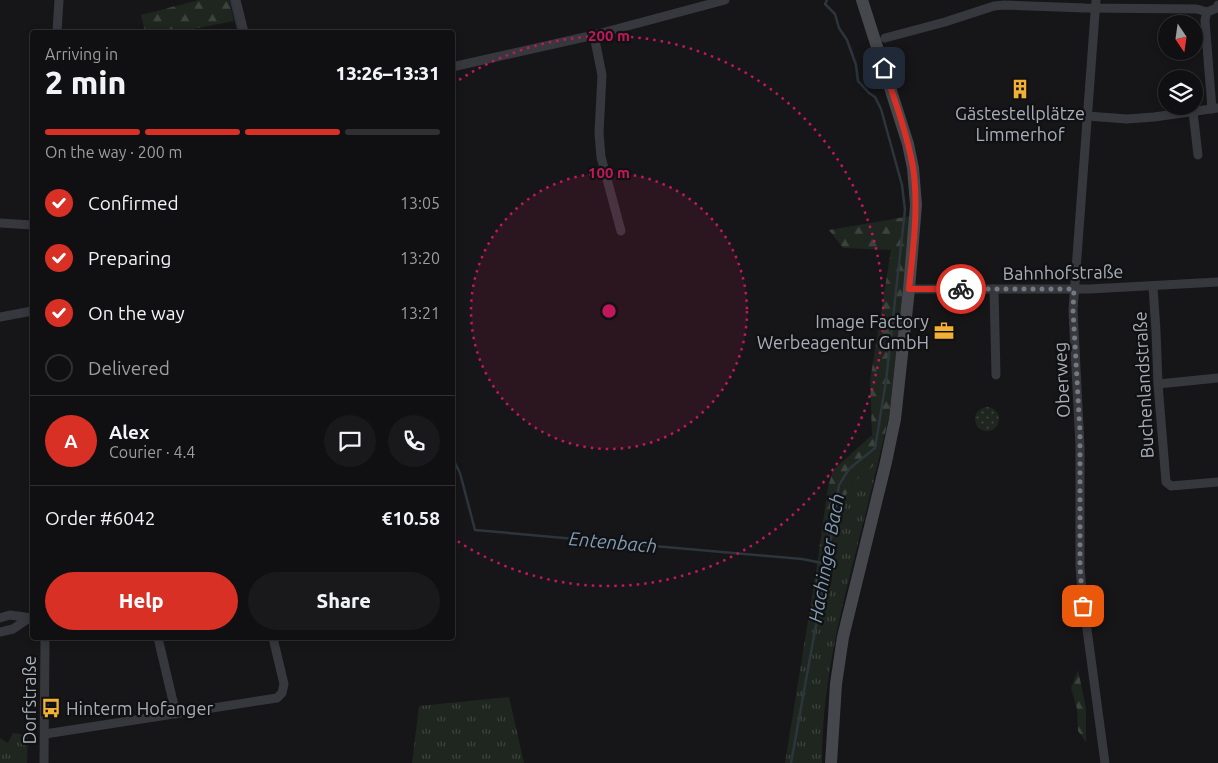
<!DOCTYPE html>
<html lang="en">
<head>
<meta charset="utf-8">
<style>
	body { margin:0; font-family:Ubuntu,sans-serif; background:#19191b; color:#f1f3f6; height:100vh; display:flex; flex-direction:column; font-size:19px; white-space:nowrap }
	* { box-sizing:border-box; margin:0 }
	p { font-size:16px; color:#9c9d9f }
	.icon { flex:none; width:28px; height:28px; fill:none; stroke:currentColor; stroke-width:2; stroke-linecap:round; stroke-linejoin:round }
	.map { position:relative; flex:1; overflow:hidden }
	.details { position:absolute; left:30px; top:30px; width:425px; height:610px; display:flex; flex-direction:column; background:#101012; border-radius:5px; box-shadow:0 2px 8px #0003,0 0 0 1px #303032 }
	.details>* { flex:none }
	.needle { width:32px; rotate:167deg }
	.tools { position:absolute; left:1158px; top:15px; display:grid; gap:10px }
	.tools a { display:grid; place-items:center; width:45px; height:45px; border-radius:50%; background:#101012; box-shadow:0 2px 8px #0003,0 0 0 1px #303032; font-size:25px }
	.pin { position:absolute; display:grid; place-items:center; width:42px; height:42px; color:#fff; margin:-21px; border-radius:10px; box-shadow:0 2px 8px #0006 }
	.courier { position:absolute; display:grid; place-items:center; width:50px; height:50px; margin:-25px; border:4px solid #d93025; border-radius:50%; background:#fff; color:#222; box-shadow:0 1px 6px #0007 }
	.summary em { font-style:normal; font-weight:800 }
	.summary div { display:flex; flex-direction:column-reverse }
	.summary { display:flex; align-items:center; justify-content:space-between; height:85px; padding:0 15px }
	h1 { font-size:32px; font-weight:800; line-height:38px }
	.bar { display:grid; grid-template-columns:repeat(4,1fr); gap:8px 5px; align-content:center; height:60px; padding:0 15px }
	.bar i { height:6px; border-radius:4px; background:#303032 }
	.bar .active { background:#d93025 }
	.bar p { grid-column:span 4 }
	.line { display:flex; align-items:center; gap:12px; padding:0 15px; border-top:1px solid #303032 }
	.line div { flex:1 }
	.round { display:grid; place-items:center; flex:none; width:52px; height:52px; border-radius:26px; background:#19191b }
	ol { padding:0 15px; list-style:none }
	li { display:flex; align-items:center; gap:15px; height:55px }
	li p { margin-inline-start:auto }
	li .icon { padding:5px; border-radius:50%; background:#d93025; color:#fff; stroke-width:4 }
	li:last-child { color:#9c9d9f }
	li i { width:28px; height:28px; border:2px solid #303032; border-radius:50% }
	.primary-button { display:flex; gap:10px; margin-top:auto; padding:10px 15px }
	.primary-button a { flex:1; height:58px; border-radius:30px; background:#d93025; color:#fff; font-size:20px; font-weight:800; line-height:58px; text-align:center }
	.primary-button a+a { background:#19191b; color:#f1f3f6 }
	.map>svg:first-child { display:block }
	.grass { fill:url(#grass-tufts) }
	.forest { fill:url(#forest-firs) }
	.park { fill:url(#park-dots) }
	.lines { fill:none; stroke-linecap:round; stroke-linejoin:round }
	.stream { stroke:#2c353c; stroke-width:2.5 }
	.street { stroke:#37383d; stroke-width:9 }
	.secondary { stroke:#45474d; stroke-width:12 }
	.done { stroke:#757880; stroke-width:5; stroke-dasharray:0 9 }
	.route { stroke:#d93025; stroke-width:6 }
	.ring { fill:none; stroke:#c2185b; stroke-width:2.5; stroke-dasharray:2.5 5 }
	.labels { text-anchor:middle; dominant-baseline:central; stroke-width:4.5; stroke-linejoin:round; paint-order:stroke }
	.poi-label { font-size:18px; fill:#a8adb8; stroke:#111113 }
	.street-label { font-size:18px; fill:#a8adb8; stroke:#111113 }
	.water-label { font-size:19px; font-style:italic; fill:#7f9bb3; stroke:#111113 }
	.centre { fill:#c2185b; stroke:#111113; stroke-width:2.5 }
	.ring-label { font-size:15px; text-anchor:middle; font-weight:bold; fill:#c2185b; stroke:#111113; stroke-width:4.5; stroke-linejoin:round; paint-order:stroke }
</style>
</head>
<body>
<div class="map">
<svg width="1218" height="763" viewBox="0 0 1218 763">
	<defs>
		<pattern id="grass-tufts" width="24" height="20" patternUnits="userSpaceOnUse" patternTransform="scale(1.25)"><rect width="24" height="20" fill="#1e261f"/><path d="M3 7l-1-3M5 7V3M7 7l1-3M15 17l-1-3M17 17v-4M19 17l1-3" fill="none" stroke="#3c433d"/></pattern>
		<pattern id="forest-firs" width="22" height="20" patternUnits="userSpaceOnUse" patternTransform="scale(1.25)"><rect width="22" height="20" fill="#1e261f"/><path d="M5 1l3.5 6h-7zM16 11l3.5 6h-7z" fill="#3c433d"/></pattern>
		<pattern id="park-dots" width="8" height="8" patternUnits="userSpaceOnUse" patternTransform="scale(1.25)"><rect width="8" height="8" fill="#1e261f"/><path d="M2 2h.1M6 6h.1" fill="none" stroke="#3c433d" stroke-width="1.8" stroke-linecap="round"/></pattern>
	</defs>
	<rect width="100%" height="100%" fill="#161618"/>
	<g class="grass">
		<path d="M878 462C855 565 822 656 822 763H785L817 565 828 566 842 501 855 481Z"/>
		<polygon points="509,697 524,763 412,763 419,706"/>
		<polygon points="13,733 28,735 27,763 0,763 0,738 8,743"/>
	</g>
	<g class="forest">
		<polygon points="199,0 229,0 234,21 178,32 145,32 141,15"/>
		<polygon points="911,216 889,417 878,462 855,481 842,501 828,566 817,565 828,487 833,470 872,435 870,381 891,250 843,248 829,230"/>
		<polygon points="1078,670 1086,708 1086,742 1078,731 1077,709 1071,688"/>
	</g>
	<circle class="park" cx="987" cy="419" r="12"/>
	<g class="lines">
		<g class="stream">
			<polyline points="231,0 239,32"/>
			<polyline points="452,457 460,473 475,530 802,559 827,564"/>
			<polyline points="791,763 827,564 839,485 849,469 875,448 886,381 905,210 902,185 881,109 875,97 869,93 858,81 856,65 847,40 839,28 835,14 825,4 827,0"/>
		</g>
		<g class="street">
			<polyline points="236,0 244,32"/>
			<polyline points="1096,0 1073,310 1080,446 1080,567 1082,592 1105,763"/>
			<polyline points="57,32 59,0"/>
			<polyline points="594,35 602,75 599,133 601,157 621,231"/>
			<polyline points="885,38 945,22 994,6 1004,5 1085,8 1197,9 1207,12"/>
			<polyline points="452,67 594,35 725,0"/>
			<polyline points="1212,109 1205,20 1207,12 1217,8 1218,5"/>
			<polyline points="1193,112 1198,155"/>
			<polyline points="1087,116 1127,119 1154,117 1218,108"/>
			<polyline points="0,223 32,225"/>
			<polyline points="1153,287 1156,331 1158,384 1166,482 1171,486 1218,482"/>
			<polyline points="909,289 1090,289 1218,282"/>
			<polyline points="994,289 996,375"/>
			<polyline points="0,317 32,311"/>
			<polyline points="1158,384 1218,378"/>
			<polyline points="0,618 10,615 32,618"/>
			<polyline points="0,632 13,629 29,618"/>
			<polyline points="158,638 176,714"/>
			<polyline points="45,734 277,698 282,693 284,684 273,638"/>
			<polyline points="44,763 45,638"/>
		</g>
		<polyline class="secondary" points="831,763 836,684 843,637 886,462 895,419 909,289 916,205 913,168 908,144 862,0"/>
	</g>
	<g class="lines">
		<polyline class="done" points="961,289 1074,289 1073,310 1080,432 1080,567 1083,606"/>
		<path class="route" d="M884 68C895 101 907 134 913 167 919 208 913 249 909 289H961"/>
	</g>
	<circle cx="609" cy="311" r="138" fill="#c2185b" fill-opacity=".12"/>
	<g class="ring">
		<circle cx="609" cy="311" r="138"/>
		<path d="M453 84A275 275 0 1 1 453 538"/>
	</g>
	<defs>
		<symbol id="building-bare" viewBox="-9 -9 18 18"><path d="M-4-6H4V6H1V3H-1V6H-4ZM-2.5-4.3h1.7v1.8h-1.7ZM.8-4.3h1.7v1.8H.8ZM-2.5-1h1.7V.8h-1.7ZM.8-1h1.7V.8H.8Z" fill="#f2b134" stroke="#111113" stroke-width="2.5" paint-order="stroke"/></symbol>
		<symbol id="office-bare" viewBox="-9 -9 18 18"><path d="M-6-3h4V-5.5h4V-3h4V5H-6ZM-1-4.5V-3h2v-1.5ZM-6 0V1H6V0Z" fill="#f2b134" stroke="#111113" stroke-width="2.5" paint-order="stroke"/></symbol>
		<symbol id="bus-bare" viewBox="-9 -9 18 18"><path d="M-5-6H5V4H4V6H2V4H-2V6H-4V4H-5ZM-3.5-4V0h7V-4ZM-3.5 1.2v1.5H-2V1.2ZM2 1.2v1.5H3.5V1.2Z" fill="#f2b134" stroke="#111113" stroke-width="2.5" paint-order="stroke"/></symbol>
	</defs>
	<g fill-rule="evenodd">
		<use href="#building-bare" x="1006" y="75" width="28" height="28"/>
		<use href="#office-bare" x="930" y="317" width="28" height="28"/>
		<use href="#bus-bare" x="37" y="694" width="28" height="28"/>
	</g>
	<g class="labels">
		<g class="poi-label">
			<text x="1020" y="113">Gästestellplätze<tspan x="1020" dy="21">Limmerhof</tspan></text>
			<text x="929" y="321" text-anchor="end">Image Factory<tspan x="929" dy="21">Werbeagentur GmbH</tspan></text>
			<text x="66" y="708" text-anchor="start">Hinterm Hofanger</text>
		</g>
		<g class="street-label">
			<text transform="translate(1063 272) rotate(-1)">Bahnhofstraße</text>
			<text transform="translate(1061 380) rotate(-93)">Oberweg</text>
			<text transform="translate(1143 385) rotate(-93)">Buchenlandstraße</text>
			<text transform="translate(29 700) rotate(-90)">Dorfstraße</text>
		</g>
		<g class="water-label">
			<text transform="translate(613 542) rotate(5)">Entenbach</text>
			<text transform="translate(826 558) rotate(-80)">Hachinger Bach</text>
		</g>
	</g>
	<circle cx="609" cy="311" r="8" class="centre"/>
	<g class="ring-label">
		<text x="609" y="41">200 m</text>
		<text x="609" y="178">100 m</text>
	</g>
</svg>
<div class="tools">
<a><svg class="needle" viewBox="-14 -14 28 28"><path d="M0-13l5 13h-10z" fill="#e53935"/><path d="M0 13l5-13h-10z" fill="#9c9d9f"/></svg></a>
<a><svg class="icon" aria-label="layers" viewBox="0 0 24 24"><path d="M12 4l9 5-9 5-9-5zM3 14l9 5 9-5"/></svg></a>
</div>
<div class="pin" style="left:1083px;top:606px;background:#ea580c"><svg class="icon" aria-label="bag" viewBox="0 0 24 24"><path d="M5 8h14l-1 12H6zM9 8a3 3 0 0 1 6 0"/></svg></div>
<div class="pin" style="left:884px;top:68px;background:#1f2937"><svg class="icon" aria-label="home" viewBox="0 0 24 24"><path d="M3 11l9-7 9 7M6 9v11h12V9"/></svg></div>
<div class="courier" style="left:961px;top:289px"><svg class="icon" aria-label="bike" viewBox="0 0 24 24"><circle cx="6" cy="16" r="4"/><circle cx="18" cy="16" r="4"/><path d="M6 16l4-8h5l3 8M10 8l3 8H6M13 5h3"/></svg></div>
<section class="details">
<div class="summary"><div><h1>2 min</h1><p>Arriving in</p></div><em>13:26–13:31</em></div>
<div class="bar"><i class="active"></i><i class="active"></i><i class="active"></i><i></i><p>On the way · 200 m</p></div>
<ol>
<li><svg class="icon" aria-label="check" viewBox="0 0 24 24"><path d="M5 12l5 5 9-10"/></svg>Confirmed<p>13:05</p></li>
<li><svg class="icon" aria-label="check" viewBox="0 0 24 24"><path d="M5 12l5 5 9-10"/></svg>Preparing<p>13:20</p></li>
<li><svg class="icon" aria-label="check" viewBox="0 0 24 24"><path d="M5 12l5 5 9-10"/></svg>On the way<p>13:21</p></li>
<li><i></i>Delivered</li>
</ol>
<div class="line" style="height:90px"><b class="round" style="background:#d93025;color:#fff">A</b><div><b>Alex</b><p>Courier · 4.4</p></div><a class="round"><svg class="icon" aria-label="chat" viewBox="0 0 24 24"><path d="M4 5h16v11H9l-5 4z"/></svg></a><a class="round"><svg class="icon" aria-label="phone" viewBox="0 0 24 24"><path d="M5 4h4l2 5-3 2q2 4 5 5l2-3 5 2v4C11 20 4 13 5 4z"/></svg></a></div>
<div class="line" style="height:65px"><div>Order #6042</div><b>€10.58</b></div>
<div class="primary-button"><a>Help</a><a>Share</a></div>
</section>
</div>
</body>
</html>
